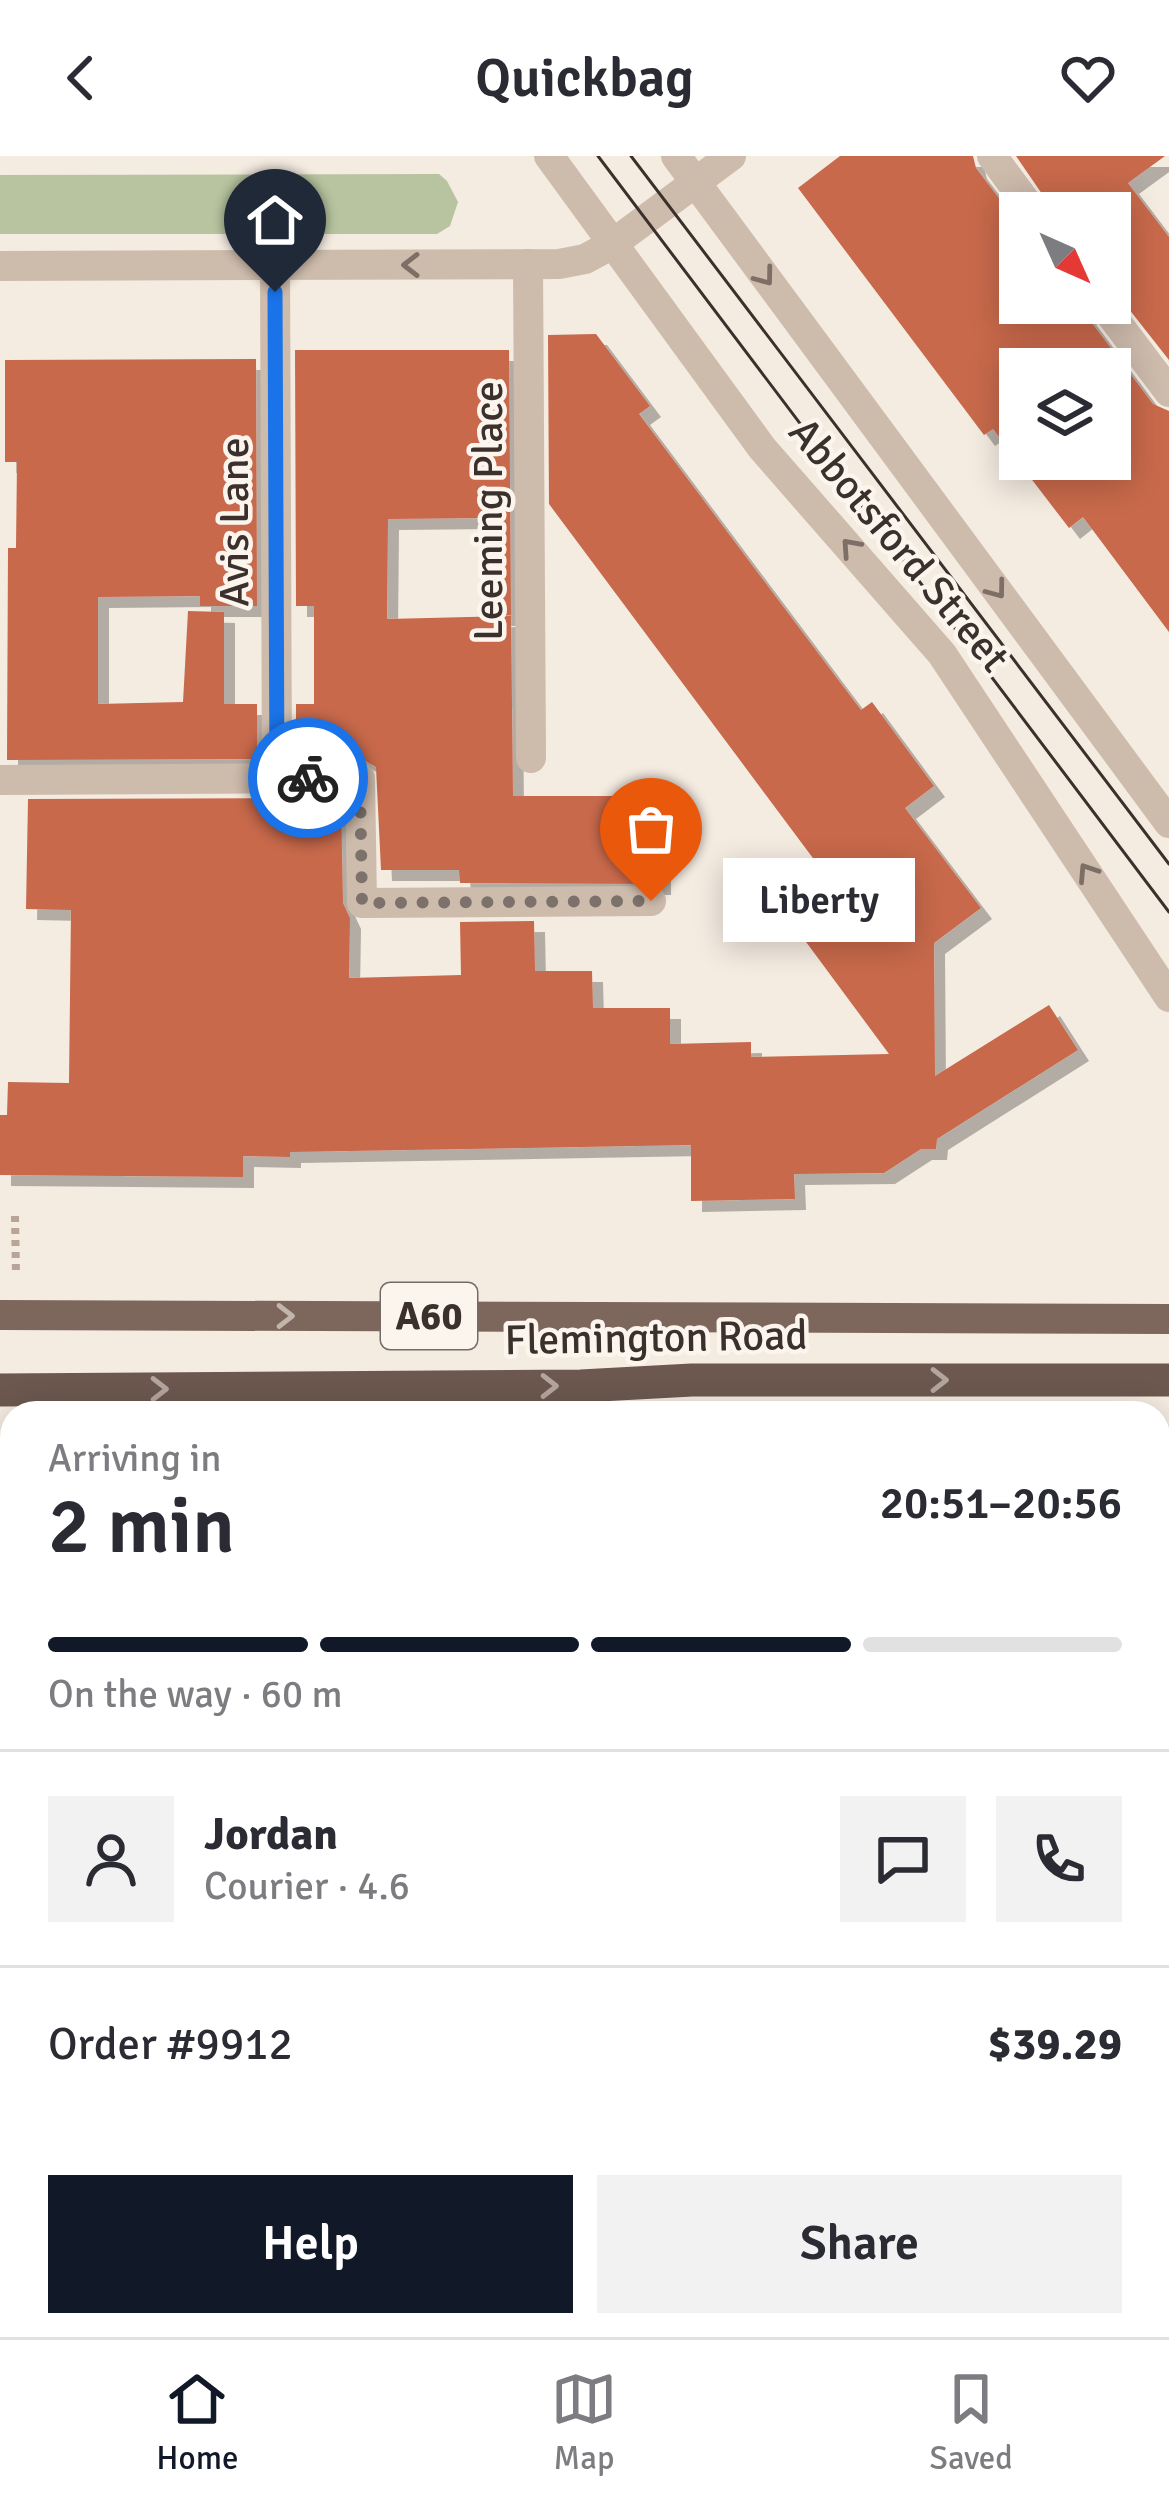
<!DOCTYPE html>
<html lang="en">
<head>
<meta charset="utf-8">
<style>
	body { margin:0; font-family:Signika,sans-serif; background:#f2f2f3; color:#2b2b33; height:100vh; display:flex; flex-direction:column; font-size:45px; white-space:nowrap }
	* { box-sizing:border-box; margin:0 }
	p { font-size:39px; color:#7c7c81 }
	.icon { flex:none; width:66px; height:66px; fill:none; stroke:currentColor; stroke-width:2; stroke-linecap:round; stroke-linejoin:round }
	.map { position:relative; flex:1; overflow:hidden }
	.drawer { position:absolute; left:0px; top:1245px; width:1170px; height:936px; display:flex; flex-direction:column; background:#fff; border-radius:36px 36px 0 0; box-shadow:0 6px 30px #0003 }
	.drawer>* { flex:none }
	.needle { width:78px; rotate:135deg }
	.controls { position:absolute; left:999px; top:36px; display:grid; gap:24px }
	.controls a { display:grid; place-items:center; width:132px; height:132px; border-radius:0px; background:#fff; box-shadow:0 6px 30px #0003; font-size:60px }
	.pin { position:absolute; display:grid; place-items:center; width:102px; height:102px; color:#fff; margin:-123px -51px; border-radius:50% 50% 50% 0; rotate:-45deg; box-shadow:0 0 12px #0007 }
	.pin .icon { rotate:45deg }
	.courier { position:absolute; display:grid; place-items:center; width:120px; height:120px; margin:-60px; border:9px solid #1a73e8; border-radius:50%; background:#fff; color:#222; box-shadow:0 3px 15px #0007 }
	.bubble { position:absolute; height:84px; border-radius:0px; background:#fff; box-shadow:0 6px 30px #0003; font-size:39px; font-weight:600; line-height:84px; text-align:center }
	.summary em { font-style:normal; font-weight:600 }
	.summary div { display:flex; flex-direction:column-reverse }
	.summary { display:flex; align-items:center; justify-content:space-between; height:204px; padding:0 48px }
	h1 { font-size:78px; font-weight:600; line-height:90px }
	.bar { display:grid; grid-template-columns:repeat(4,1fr); gap:18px 12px; align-content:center; height:144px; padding:0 48px }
	.bar i { height:15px; border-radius:9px; background:#e1e1e2 }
	.bar .selected { background:#111827 }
	.bar p { grid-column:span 4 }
	.line { display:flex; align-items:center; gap:30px; padding:0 48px; border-top:3px solid #e1e1e2 }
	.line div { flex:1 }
	.round { display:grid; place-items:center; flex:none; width:126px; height:126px; border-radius:0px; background:#f2f2f3 }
	.action { display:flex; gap:24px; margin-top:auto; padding:24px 48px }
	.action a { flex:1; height:138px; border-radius:0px; background:#111827; color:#fff; font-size:48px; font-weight:600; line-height:138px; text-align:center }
	.action a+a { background:#f2f2f3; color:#2b2b33 }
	header { display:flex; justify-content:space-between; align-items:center; height:156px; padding:0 48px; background:#fff; font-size:54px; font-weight:600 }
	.tabs { display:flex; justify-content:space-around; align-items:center; height:168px; border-top:3px solid #e1e1e2; background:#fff; font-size:33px; color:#7c7c81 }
	.tabs a { display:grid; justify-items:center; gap:6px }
	.tabs .selected { color:#111827 }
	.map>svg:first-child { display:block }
	.green { fill:#b8c4a0 }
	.forest { fill:url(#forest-firs) }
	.plaza { fill:#ecdcc8 }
	.building { fill:#c8694b; fill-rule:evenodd; filter:url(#shadow) }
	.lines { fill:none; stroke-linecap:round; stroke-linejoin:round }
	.path { stroke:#b9a596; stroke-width:8; stroke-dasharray:6 6; stroke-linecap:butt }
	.service { stroke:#cdbbac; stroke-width:30 }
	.minor { stroke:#cdbbac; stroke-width:30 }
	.tertiary { stroke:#cdbbac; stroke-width:30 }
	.primary { stroke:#7d675c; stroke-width:30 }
	.trunk { stroke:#6c584f; stroke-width:33 }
	.tram { stroke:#3b302b; stroke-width:3 }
	.oneway { stroke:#7d6f65 }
	.oneway2 { stroke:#c2b5ac }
	.oneway3 { stroke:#b4a69e }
	.done { stroke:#7c716b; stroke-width:12; stroke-dasharray:0 21.6 }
	.route { stroke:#1a73e8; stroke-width:15 }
	.labels { text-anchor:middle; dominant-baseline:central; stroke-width:9; stroke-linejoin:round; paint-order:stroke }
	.shield { fill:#fbf5ee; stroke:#756b66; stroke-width:3 }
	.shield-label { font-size:39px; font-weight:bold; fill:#3b302b }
	.street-label { font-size:42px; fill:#3b302b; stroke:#fbf5ee }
</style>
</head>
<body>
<header><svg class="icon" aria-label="back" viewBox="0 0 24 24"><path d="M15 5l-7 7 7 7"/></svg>Quickbag<svg class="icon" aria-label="heart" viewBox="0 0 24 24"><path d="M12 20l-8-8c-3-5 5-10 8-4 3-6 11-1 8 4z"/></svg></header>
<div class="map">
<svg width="1169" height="2181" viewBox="0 0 1169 2181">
	<defs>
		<pattern id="forest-firs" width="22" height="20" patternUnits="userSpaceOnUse" patternTransform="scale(3)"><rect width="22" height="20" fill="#b8c4a0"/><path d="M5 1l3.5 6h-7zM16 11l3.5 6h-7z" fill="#97a083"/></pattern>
		<filter id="shadow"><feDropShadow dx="11" dy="11" stdDeviation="0" flood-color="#0004"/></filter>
	</defs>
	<rect width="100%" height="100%" fill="#f4ebe1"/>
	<g class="green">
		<polygon points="439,18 447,25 458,46 450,70 437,78 0,78 0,19"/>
		<polygon points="1158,1560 1169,1560 1169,2181 1117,2181 1104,2169 1158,2169"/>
	</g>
	<polygon class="forest" points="1158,1671 1169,1671 1169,2095 1158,2068"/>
	<g class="plaza">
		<rect x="0" y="1992" width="12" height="79"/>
		<polygon points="271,2169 482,2169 494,2181 283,2181"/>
	</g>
	<g class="building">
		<path d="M840 0H973L976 12 1020 70V147H1083L1086 159 1153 248 1169 255V476L1083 361 1069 372 993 273 984 279 798 32ZM1020 213H1110V303H1020Z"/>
		<polygon points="1016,0 1165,0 1128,27 1169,81 1169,204 1110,129 1110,57 1090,57 1075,37 1053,54"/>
		<polygon points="596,178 650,250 639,258 830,513 861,554 872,546 934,630 905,652 981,752 934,787 935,920 1049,849 1078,894 937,983 936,993 921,993 884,1017 794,1018 795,1043 691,1045 691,989 290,996 290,1001 243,1000 243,1021 0,1019 0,959 7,959 8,926 69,927 71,754 26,753 28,643 341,642 343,747 350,762 349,822 461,819 460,766 534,765 535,815 592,815 593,852 670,852 670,888 751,886 751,901 889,898 792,767 836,733 549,348 548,179"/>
		<polygon points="295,194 509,194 511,459 482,459 483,362 388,363 387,463 511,460 513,640 660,640 660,728 460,727 459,714 381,714 376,611 360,602 296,603 296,548 314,548 314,450 296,450"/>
		<polygon points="256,203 257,450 200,450 200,440 98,441 98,548 183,546 188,455 224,456 224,548 257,548 257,603 7,604 8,392 16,392 17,306 5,306 5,204"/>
	</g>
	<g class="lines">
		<g class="path">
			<polyline points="15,1060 16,1118"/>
			<polyline points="10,1538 11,1471"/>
			<polyline points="1158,1543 1169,1543"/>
			<polyline points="0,1595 12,1600"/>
		</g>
		<g class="service">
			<polyline points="992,0 1034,57"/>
			<polyline points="528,108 531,602"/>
			<polyline points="275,110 277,622"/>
			<polyline points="1102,147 1169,236"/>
			<polyline points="0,624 360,622 362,747 651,745"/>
			<polyline points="0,1656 12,1656"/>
			<polyline points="0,1720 12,1717"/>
			<polyline points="1043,2169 1055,2181"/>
		</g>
		<g class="minor">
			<polyline points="696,26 731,0"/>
			<polyline points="0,110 559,108 585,103 611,89"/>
		</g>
		<g class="tertiary">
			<polyline points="549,0 762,292 942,498 1169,841"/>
			<polyline points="676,0 1169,667"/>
			<polyline points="611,89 696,26"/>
		</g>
		<g class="primary">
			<polyline points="0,1159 1169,1163"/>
			<polyline points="0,1428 12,1428"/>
			<polyline points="1158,1435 1169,1434"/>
		</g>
		<g class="trunk">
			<polyline points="0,1234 581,1230 692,1224 1169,1224"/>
			<polyline points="0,1358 12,1358"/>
			<polyline points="1158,1364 1169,1364"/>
		</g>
		<g class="tram">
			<polyline points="598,0 1169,756"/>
			<polyline points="631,0 1169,708"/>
			<polyline points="0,1283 12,1283"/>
			<polyline points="1158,1284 1169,1284"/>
			<polyline points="0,1310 12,1310"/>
			<polyline points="1158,1313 1169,1314"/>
		</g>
	</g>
	<defs><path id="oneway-chevron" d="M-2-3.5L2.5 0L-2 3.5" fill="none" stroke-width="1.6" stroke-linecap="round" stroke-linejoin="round" transform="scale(3)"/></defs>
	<g class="oneway">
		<use href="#oneway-chevron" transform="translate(411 109) rotate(180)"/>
		<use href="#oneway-chevron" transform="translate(765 121) rotate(53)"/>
		<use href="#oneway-chevron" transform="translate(850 391) rotate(-132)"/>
		<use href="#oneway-chevron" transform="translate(997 434) rotate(53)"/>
		<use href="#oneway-chevron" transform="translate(1087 716) rotate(-123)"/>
	</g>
	<use class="oneway2" href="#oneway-chevron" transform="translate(285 1160)"/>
	<g class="oneway3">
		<use href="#oneway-chevron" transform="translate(939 1224)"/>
		<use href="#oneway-chevron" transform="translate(549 1230)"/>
		<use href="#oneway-chevron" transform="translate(159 1233)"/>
	</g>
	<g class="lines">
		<polyline class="done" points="308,622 360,622 362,747 651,745"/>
		<polyline class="route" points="275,136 277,622 308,622"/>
	</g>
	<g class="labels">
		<rect class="shield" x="381" y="1127" width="96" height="66" rx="9"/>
		<g class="shield-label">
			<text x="429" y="1160">A60</text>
		</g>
		<g class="street-label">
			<text transform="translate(488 355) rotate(-90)">Leeming Place</text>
			<text transform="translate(234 366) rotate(-90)">Avis Lane</text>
			<text transform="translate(899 389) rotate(50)">Abbotsford Street</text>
			<text transform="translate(656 1182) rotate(-1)">Flemington Road</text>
		</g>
	</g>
</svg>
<div class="controls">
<a><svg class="needle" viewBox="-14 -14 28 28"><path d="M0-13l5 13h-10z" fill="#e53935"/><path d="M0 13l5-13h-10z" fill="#7c7c81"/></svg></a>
<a><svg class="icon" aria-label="layers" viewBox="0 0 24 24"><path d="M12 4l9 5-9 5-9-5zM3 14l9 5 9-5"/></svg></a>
</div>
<div class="pin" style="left:651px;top:745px;background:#ea580c"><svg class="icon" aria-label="bag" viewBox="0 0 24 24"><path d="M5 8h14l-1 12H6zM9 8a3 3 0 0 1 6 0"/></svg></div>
<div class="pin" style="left:275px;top:136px;background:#1f2937"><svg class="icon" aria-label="home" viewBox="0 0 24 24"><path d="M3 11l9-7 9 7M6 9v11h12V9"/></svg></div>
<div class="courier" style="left:308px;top:622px"><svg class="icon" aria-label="bike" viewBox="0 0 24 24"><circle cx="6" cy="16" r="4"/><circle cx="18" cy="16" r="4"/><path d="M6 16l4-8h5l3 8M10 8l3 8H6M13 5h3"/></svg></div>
<div class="bubble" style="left:723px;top:702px;width:192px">Liberty</div>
<section class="drawer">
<div class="summary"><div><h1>2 min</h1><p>Arriving in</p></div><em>20:51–20:56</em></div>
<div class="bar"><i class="selected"></i><i class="selected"></i><i class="selected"></i><i></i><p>On the way · 60 m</p></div>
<div class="line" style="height:216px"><a class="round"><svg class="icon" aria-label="person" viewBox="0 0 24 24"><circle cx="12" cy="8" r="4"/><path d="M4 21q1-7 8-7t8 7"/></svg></a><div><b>Jordan</b><p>Courier · 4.6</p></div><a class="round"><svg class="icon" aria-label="chat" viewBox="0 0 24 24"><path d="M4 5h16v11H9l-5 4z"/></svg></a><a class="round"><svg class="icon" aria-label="phone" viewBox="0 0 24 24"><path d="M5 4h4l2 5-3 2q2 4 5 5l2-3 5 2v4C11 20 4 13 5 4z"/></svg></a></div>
<div class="line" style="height:156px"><div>Order #9912</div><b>$39.29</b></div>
<div class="action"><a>Help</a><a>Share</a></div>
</section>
</div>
<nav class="tabs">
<a class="selected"><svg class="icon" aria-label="home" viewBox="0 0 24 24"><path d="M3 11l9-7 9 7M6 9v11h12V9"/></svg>Home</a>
<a><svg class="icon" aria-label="map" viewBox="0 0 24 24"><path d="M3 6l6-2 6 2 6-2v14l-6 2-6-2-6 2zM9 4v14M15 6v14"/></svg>Map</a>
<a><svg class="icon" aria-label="saved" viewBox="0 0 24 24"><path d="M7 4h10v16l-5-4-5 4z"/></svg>Saved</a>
</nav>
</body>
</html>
